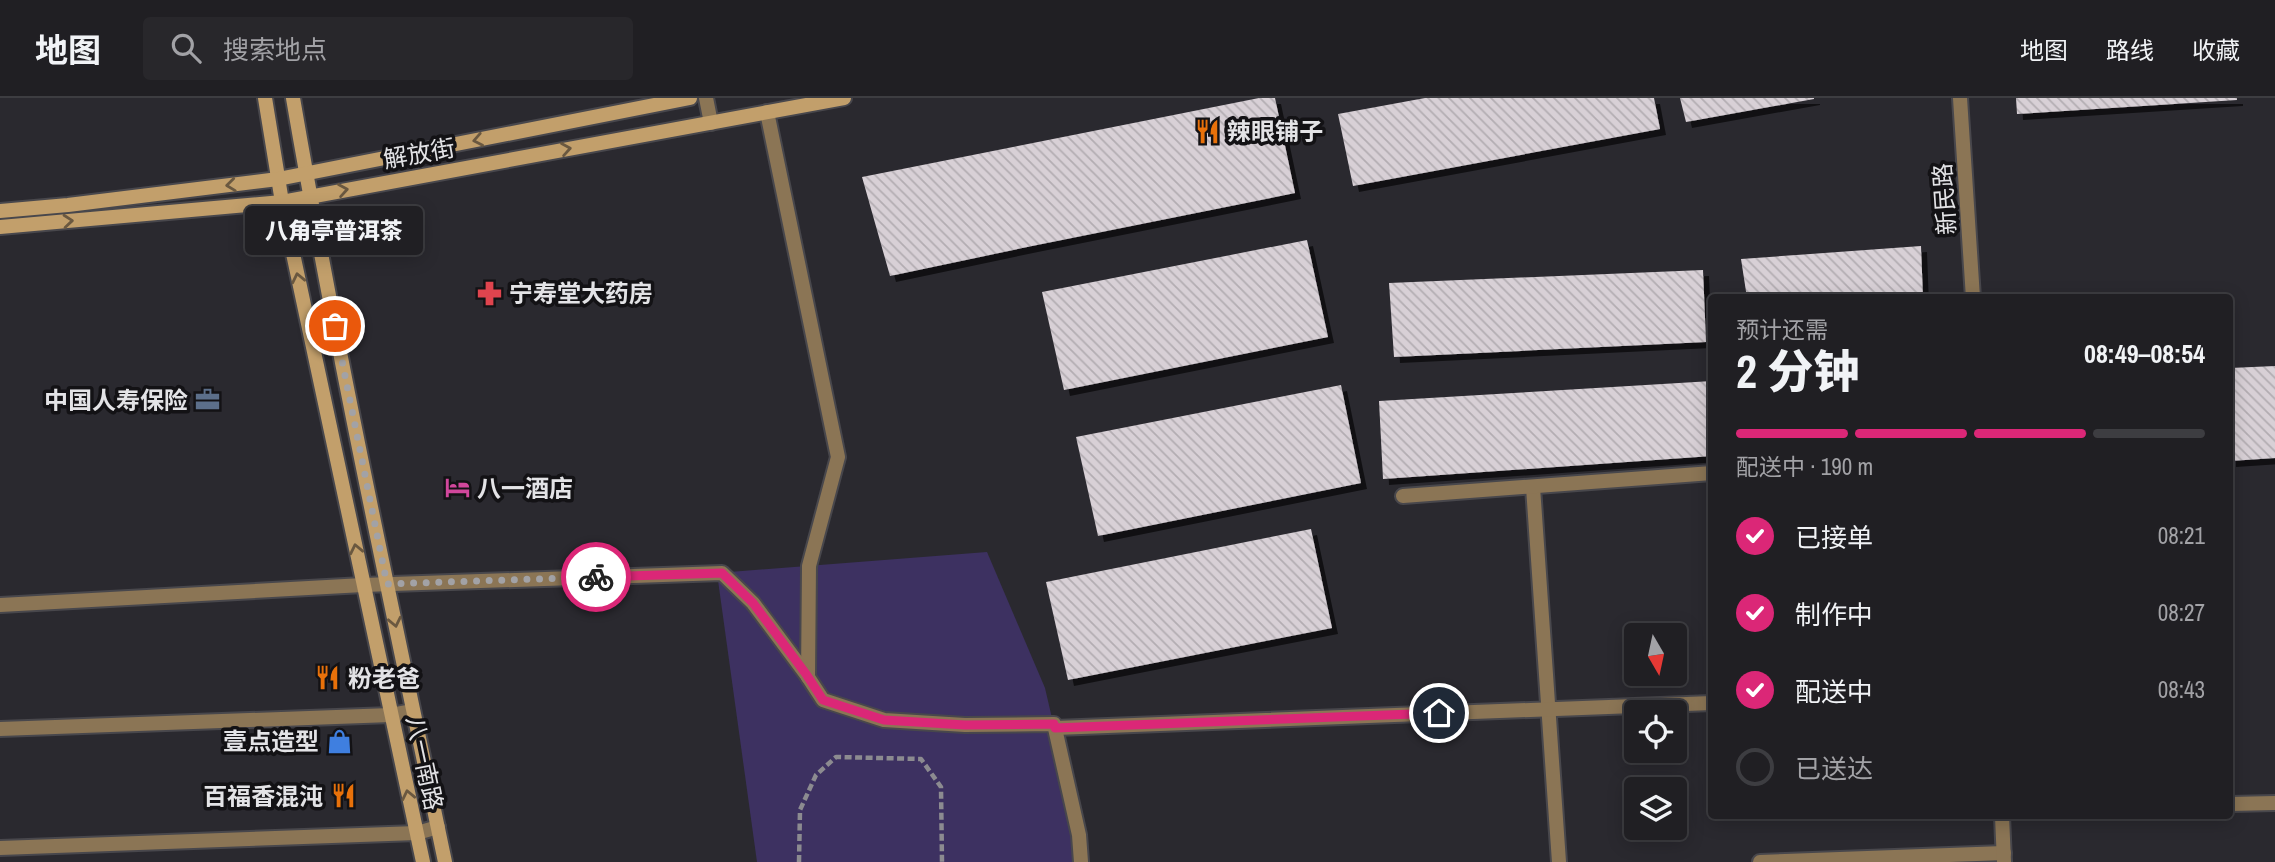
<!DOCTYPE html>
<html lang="zh">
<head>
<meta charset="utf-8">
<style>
	body { margin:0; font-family:"Archivo Narrow","Noto Sans SC",sans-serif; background:#28272b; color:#f1f3f6; height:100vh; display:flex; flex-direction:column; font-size:26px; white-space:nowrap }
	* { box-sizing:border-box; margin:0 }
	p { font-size:23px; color:#a2a2a6 }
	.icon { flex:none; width:38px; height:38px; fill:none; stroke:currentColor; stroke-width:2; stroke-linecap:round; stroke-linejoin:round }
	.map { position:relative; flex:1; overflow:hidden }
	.side { position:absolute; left:1708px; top:196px; width:525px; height:525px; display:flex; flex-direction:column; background:#201f23; border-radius:7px; box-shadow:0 4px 18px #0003,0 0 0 2px #3d3d41 }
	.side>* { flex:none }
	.needle { width:46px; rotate:171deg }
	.tools { position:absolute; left:1624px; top:525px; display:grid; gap:14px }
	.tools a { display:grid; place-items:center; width:63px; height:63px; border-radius:7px; background:#201f23; box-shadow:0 4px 18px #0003,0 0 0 2px #3d3d41; font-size:35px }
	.pin { position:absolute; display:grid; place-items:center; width:60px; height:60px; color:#fff; margin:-30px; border:4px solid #fff; border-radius:50%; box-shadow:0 2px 7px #0007 }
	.courier { position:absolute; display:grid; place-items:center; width:70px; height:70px; margin:-35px; border:5px solid #db2777; border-radius:50%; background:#fff; color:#222; box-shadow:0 2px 9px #0007 }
	.bubble { position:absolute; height:49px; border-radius:7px; background:#201f23; box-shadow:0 4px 18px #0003,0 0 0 2px #3d3d41; font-size:23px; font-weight:800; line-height:49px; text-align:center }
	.overview em { font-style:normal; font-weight:800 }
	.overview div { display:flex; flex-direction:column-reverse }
	.overview { display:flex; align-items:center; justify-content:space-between; height:119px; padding:0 28px }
	h1 { font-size:46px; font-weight:800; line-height:52px }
	.bar { display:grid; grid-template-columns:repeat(4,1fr); gap:10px 7px; align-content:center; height:84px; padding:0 28px }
	.bar i { height:9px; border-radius:5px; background:#3d3d41 }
	.bar .on { background:#db2777 }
	.bar p { grid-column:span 4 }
	ol { padding:0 28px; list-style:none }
	li { display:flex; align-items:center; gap:21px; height:77px }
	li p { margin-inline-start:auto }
	li .icon { padding:7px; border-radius:50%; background:#db2777; color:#fff; stroke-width:4 }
	li:last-child { color:#a2a2a6 }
	li i { width:38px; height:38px; border:4px solid #3d3d41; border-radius:50% }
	header { display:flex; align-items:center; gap:42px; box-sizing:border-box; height:98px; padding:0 35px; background:#201f23; border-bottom:2px solid #3d3d41 }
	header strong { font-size:33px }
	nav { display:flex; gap:38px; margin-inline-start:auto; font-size:24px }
	.search { width:490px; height:63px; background:#28272b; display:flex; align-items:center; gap:18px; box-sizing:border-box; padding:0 24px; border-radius:7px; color:#a2a2a6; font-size:26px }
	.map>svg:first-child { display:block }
	.green { fill:#3d3161 }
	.building { fill:url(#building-back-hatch); filter:url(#shadow) }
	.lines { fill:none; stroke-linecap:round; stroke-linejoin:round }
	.minor-casing { stroke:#48474c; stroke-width:18 }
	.tertiary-casing { stroke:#48474c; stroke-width:18 }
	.secondary-casing { stroke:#48474c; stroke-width:18 }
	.path { stroke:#8c8b90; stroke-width:4.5; stroke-dasharray:7 3.5; stroke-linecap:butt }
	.minor { stroke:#8b7555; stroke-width:14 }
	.tertiary { stroke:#8b7555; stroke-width:14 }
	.secondary { stroke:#c29f6b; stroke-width:14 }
	.oneway { stroke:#6a5840 }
	.done { stroke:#a2a2a6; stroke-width:7; stroke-dasharray:0 12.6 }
	.route { stroke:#db2777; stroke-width:9 }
	.labels { text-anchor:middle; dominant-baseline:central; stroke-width:7; stroke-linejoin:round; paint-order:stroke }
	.poi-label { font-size:24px; font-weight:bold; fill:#e3e3e6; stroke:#131215; text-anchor:start }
	.street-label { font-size:24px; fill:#e3e3e6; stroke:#131215 }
</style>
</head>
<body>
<header>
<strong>地图</strong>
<div class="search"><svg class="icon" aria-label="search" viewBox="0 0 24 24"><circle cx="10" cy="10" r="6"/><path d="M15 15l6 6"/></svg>搜索地点</div>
<nav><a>地图</a><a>路线</a><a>收藏</a></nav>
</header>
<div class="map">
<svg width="2275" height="764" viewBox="0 0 2275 764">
	<defs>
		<pattern id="building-back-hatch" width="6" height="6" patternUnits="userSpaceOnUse" patternTransform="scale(1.75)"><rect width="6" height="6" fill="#d8d0d6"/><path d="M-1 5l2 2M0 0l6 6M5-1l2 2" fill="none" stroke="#b3adb2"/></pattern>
		<filter id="shadow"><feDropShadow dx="6" dy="6" stdDeviation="0" flood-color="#0009"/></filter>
	</defs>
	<rect width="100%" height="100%" fill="#2a292f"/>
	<polygon class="green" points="987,454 1045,590 1079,737 1083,764 757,764 717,475"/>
	<g class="building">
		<polygon points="1259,0 1275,0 1295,95 1032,148 890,178 862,79"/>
		<polygon points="1425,0 1654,0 1660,31 1353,88 1338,16"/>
		<polygon points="1680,0 1814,0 1814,1 1686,24"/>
		<polygon points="2016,0 2237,0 2237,2 2017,16"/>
		<polygon points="1307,142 1328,239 1064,292 1042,194"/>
		<polygon points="1921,148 1923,200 1747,200 1741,161"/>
		<polygon points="1703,172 1706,244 1394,259 1389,185"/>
		<polygon points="2275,268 2275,360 2230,363 2230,270"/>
		<polygon points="1712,283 1712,358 1383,381 1379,303"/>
		<polygon points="1341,287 1361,385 1098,438 1076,339"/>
		<polygon points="1311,431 1332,530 1068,582 1046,484"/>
	</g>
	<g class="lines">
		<defs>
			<g id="minor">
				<polyline points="706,0 711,25"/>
				<polyline points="767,14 838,359 809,468 808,579"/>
				<polyline points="1533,389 1559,764"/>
				<polyline points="1403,398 1712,375"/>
				<polyline points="0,507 363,487 722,475 753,505 806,576 823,602 884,622 965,627 1054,626 1079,737 1081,764"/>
				<polyline points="1055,630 1712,605"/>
				<polyline points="0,631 391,617 413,613"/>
				<polyline points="2230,706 2275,705"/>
				<polyline points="0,750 417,735 438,729"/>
				<polyline points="1760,764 2004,755"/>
			</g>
			<g id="tertiary">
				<polyline points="1960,0 1973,200"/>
				<polyline points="2002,718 2004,764"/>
			</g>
			<g id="secondary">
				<polyline points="265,0 282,104 423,764"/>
				<path d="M293 0C337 256 392 510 445 764"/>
				<polyline points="0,113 68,107 278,81 690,0"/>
				<polyline points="0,129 282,104 844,0"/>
			</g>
		</defs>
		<use href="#minor" class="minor-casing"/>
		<use href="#tertiary" class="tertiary-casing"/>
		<use href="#secondary" class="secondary-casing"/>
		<polyline class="path" points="799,764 800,712 816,677 836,659 921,661 941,689 942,764"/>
		<use href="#minor" class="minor"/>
		<use href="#tertiary" class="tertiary"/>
		<use href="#secondary" class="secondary"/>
	</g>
	<defs><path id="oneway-chevron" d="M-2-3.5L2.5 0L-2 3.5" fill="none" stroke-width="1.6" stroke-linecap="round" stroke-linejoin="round" transform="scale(1.75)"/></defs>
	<g class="oneway">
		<use href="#oneway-chevron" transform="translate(478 42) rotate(169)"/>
		<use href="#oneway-chevron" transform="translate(566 51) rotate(-10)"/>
		<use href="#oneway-chevron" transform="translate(231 87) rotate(173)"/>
		<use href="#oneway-chevron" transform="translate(343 92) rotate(-10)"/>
		<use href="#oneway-chevron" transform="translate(68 123) rotate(-5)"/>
		<use href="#oneway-chevron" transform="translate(298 180) rotate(-102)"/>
		<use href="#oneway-chevron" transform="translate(356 451) rotate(-102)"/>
		<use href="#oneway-chevron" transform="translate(395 524) rotate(78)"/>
		<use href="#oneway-chevron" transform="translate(408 697) rotate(-102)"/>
	</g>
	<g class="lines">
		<polyline class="done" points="335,228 387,486 596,479"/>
		<polyline class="route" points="596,479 722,475 753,505 806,576 823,602 884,622 965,627 1054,626 1055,630 1439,615"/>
	</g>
	<defs>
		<symbol id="restaurant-bare" viewBox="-9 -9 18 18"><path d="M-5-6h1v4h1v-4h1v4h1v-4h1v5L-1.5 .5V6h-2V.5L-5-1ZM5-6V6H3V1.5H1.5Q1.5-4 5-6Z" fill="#e8710a" stroke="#131215" stroke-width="2.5" paint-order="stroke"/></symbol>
		<symbol id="pharmacy-bare" viewBox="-9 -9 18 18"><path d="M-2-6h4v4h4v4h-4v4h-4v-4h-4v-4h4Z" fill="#e0444e" stroke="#131215" stroke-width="2.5" paint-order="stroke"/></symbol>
		<symbol id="office-bare" viewBox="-9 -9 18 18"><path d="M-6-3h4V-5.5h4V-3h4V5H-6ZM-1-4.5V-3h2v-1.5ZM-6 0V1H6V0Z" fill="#5c6f8a" stroke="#131215" stroke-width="2.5" paint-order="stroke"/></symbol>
		<symbol id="hotel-bare" viewBox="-9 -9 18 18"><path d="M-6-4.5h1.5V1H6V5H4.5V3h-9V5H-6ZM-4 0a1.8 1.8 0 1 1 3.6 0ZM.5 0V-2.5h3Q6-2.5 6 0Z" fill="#d1479c" stroke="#131215" stroke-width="2.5" paint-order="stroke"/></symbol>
		<symbol id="shop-bare" viewBox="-9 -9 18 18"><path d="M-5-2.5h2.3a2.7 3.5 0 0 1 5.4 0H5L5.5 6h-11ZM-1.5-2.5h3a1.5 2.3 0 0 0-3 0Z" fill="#3f7fe0" stroke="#131215" stroke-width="2.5" paint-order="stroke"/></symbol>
	</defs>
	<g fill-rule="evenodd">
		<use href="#restaurant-bare" x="1190" y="16" width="35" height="35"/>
		<use href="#pharmacy-bare" x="472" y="178" width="35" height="35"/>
		<use href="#office-bare" x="190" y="284" width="35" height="35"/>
		<use href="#hotel-bare" x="440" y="372" width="35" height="35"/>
		<use href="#restaurant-bare" x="310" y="562" width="35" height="35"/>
		<use href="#shop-bare" x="322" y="626" width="35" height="35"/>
		<use href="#restaurant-bare" x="326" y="680" width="35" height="35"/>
	</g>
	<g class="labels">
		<g class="poi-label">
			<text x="1227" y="33">辣眼铺子</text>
			<text x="509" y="195">宁寿堂大药房</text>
			<text x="188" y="302" text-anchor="end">中国人寿保险</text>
			<text x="477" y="390">八一酒店</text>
			<text x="348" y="580">粉老爸</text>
			<text x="319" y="643" text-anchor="end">壹点造型</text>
			<text x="323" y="698" text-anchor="end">百福香混沌</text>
		</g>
		<g class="street-label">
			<text transform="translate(419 55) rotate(-10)">解放街</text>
			<text transform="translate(1944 101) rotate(-94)">新民路</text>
			<text transform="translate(425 665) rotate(78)">八一南路</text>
		</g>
	</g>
</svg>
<div class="tools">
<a><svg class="needle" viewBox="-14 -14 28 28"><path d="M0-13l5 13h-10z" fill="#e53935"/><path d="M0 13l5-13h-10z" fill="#a2a2a6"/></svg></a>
<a><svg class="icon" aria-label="locate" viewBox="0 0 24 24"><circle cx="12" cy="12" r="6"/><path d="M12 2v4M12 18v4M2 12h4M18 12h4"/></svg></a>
<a><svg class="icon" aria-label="layers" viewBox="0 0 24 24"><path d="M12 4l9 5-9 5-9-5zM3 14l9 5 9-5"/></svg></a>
</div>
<div class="pin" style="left:335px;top:228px;background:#ea580c"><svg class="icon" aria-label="bag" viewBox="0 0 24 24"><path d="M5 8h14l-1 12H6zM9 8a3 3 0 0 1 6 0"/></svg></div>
<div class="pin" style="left:1439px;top:615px;background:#1f2937"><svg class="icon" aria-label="home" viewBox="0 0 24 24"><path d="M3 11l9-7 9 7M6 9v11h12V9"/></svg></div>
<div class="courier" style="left:596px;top:479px"><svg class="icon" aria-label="bike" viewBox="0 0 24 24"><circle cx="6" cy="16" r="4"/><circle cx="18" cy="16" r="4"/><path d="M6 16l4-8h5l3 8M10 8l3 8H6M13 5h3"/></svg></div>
<div class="bubble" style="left:245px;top:108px;width:178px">八角亭普洱茶</div>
<section class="side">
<div class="overview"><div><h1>2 分钟</h1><p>预计还需</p></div><em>08:49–08:54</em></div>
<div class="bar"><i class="on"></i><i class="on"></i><i class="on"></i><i></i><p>配送中 · 190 m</p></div>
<ol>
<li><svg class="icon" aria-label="check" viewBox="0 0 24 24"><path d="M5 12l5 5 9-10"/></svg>已接单<p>08:21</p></li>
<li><svg class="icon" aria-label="check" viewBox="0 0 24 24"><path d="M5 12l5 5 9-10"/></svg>制作中<p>08:27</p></li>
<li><svg class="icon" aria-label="check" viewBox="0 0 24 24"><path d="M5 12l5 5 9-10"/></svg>配送中<p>08:43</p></li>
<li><i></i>已送达</li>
</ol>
</section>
</div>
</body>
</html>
